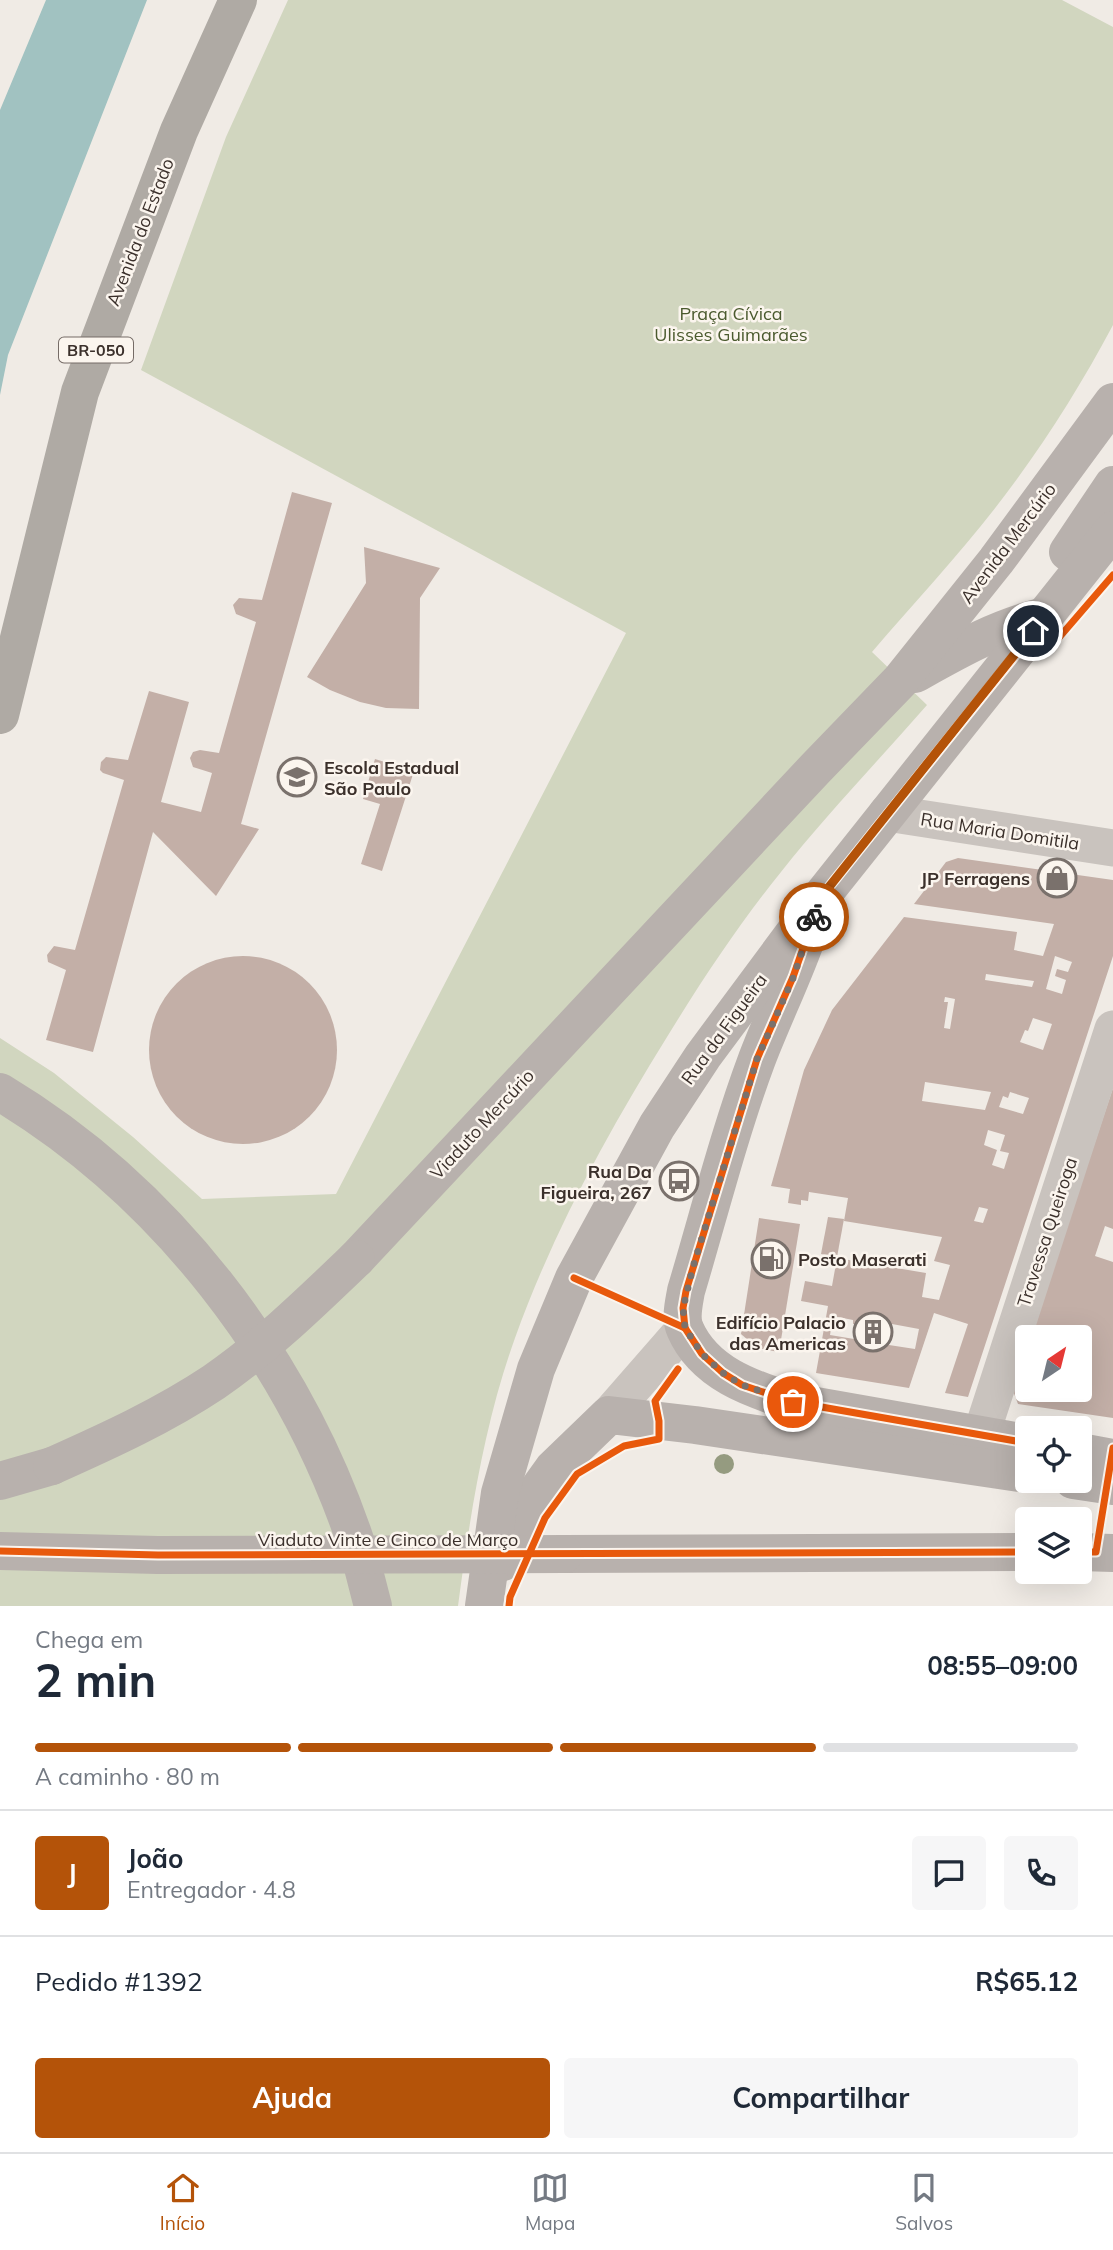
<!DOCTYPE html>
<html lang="pt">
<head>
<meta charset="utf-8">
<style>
	body { margin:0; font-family:Mulish,sans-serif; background:#f6f6f7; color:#1f2937; height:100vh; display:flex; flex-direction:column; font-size:26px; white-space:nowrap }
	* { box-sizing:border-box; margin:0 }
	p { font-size:23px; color:#747a83 }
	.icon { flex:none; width:38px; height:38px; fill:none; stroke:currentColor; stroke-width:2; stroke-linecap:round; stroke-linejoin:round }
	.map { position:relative; height:1606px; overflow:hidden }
	.panel { display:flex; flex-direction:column; background:#fff; flex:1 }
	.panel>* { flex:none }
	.needle { width:46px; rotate:35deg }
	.controls { position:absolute; left:1015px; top:1325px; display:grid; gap:14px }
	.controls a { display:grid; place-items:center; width:77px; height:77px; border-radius:7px; background:#fff; box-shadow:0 7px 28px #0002; font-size:35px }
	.pin { position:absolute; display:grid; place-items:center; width:60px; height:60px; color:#fff; margin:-30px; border:4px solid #fff; border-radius:50%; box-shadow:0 2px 7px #0007 }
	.courier { position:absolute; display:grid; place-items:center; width:70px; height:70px; margin:-35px; border:5px solid #b45309; border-radius:50%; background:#fff; color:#222; box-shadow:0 2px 9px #0007 }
	.headline em { font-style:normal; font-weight:700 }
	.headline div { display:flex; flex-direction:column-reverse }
	.headline { display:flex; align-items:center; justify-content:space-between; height:119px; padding:0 35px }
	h1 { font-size:46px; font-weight:700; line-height:52px }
	.bar { display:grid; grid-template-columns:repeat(4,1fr); gap:10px 7px; align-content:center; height:84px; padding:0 35px }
	.bar i { height:9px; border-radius:5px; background:#e0e1e3 }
	.bar .active { background:#b45309 }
	.bar p { grid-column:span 4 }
	.line { display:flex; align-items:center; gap:18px; padding:0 35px; border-top:2px solid #e0e1e3 }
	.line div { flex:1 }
	.round { display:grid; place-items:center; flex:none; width:74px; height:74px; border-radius:7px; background:#f6f6f7 }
	.primary-button { display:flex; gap:14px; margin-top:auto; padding:14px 35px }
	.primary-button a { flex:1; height:80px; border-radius:7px; background:#b45309; color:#fff; font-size:28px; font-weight:700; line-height:80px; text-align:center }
	.primary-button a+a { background:#f6f6f7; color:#1f2937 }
	.tab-bar { display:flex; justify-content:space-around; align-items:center; height:98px; border-top:2px solid #e0e1e3; background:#fff; font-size:19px; color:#747a83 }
	.tab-bar a { display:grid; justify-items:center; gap:4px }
	.tab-bar .active { color:#b45309 }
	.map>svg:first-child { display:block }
	.green { fill:#d1d6bf }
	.water { fill:#a1c2c1 }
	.building { fill:#c3afa7; fill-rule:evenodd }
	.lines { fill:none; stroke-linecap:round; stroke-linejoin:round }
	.minor { stroke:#c9c3be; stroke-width:37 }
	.major { stroke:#b8b1ad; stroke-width:38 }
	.highway { stroke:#afaaa4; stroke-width:38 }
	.major-bridge { stroke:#b8b1ad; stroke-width:38 }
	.cycleway-casing { stroke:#fbf5ee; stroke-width:11 }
	.cycleway { stroke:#e8590c; stroke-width:7 }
	.tree { fill:#959b80 }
	.done { stroke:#7a716c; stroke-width:7; stroke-dasharray:0 12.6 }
	.route { stroke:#b45309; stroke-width:9 }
	.labels { text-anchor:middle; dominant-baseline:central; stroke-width:5; stroke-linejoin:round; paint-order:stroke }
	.shield { fill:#fbf5ee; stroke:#756b66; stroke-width:2 }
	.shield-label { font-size:16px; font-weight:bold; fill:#3b302b }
	.street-label { font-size:18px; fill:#3b302b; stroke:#fbf5ee }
	.park-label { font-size:18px; fill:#4a5a2e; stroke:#fbf5ee }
	.poi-label { font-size:18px; font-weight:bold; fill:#3b302b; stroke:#fbf5ee; text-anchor:end }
</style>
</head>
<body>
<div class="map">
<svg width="1113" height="1606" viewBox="0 0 1113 1606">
	<rect width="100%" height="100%" fill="#f0ebe5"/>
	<path class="green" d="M288 0H1062L1113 27V325C1085 378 1052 431 1017 479 973 540 921 595 872 652L927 705C879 760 827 814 781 872 739 924 702 980 667 1037 608 1132 553 1232 515 1338 484 1424 470 1516 458 1606H0V1038L54 1073 133 1137 202 1199 336 1194 626 633 141 370 226 137Z"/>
	<polygon class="water" points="46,0 147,0 8,355 0,395 0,110"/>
	<g class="building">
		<polygon points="292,492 332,503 241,824 259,829 216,896 153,832 93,1052 46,1040 66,970 48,962 47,955 54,946 75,950 124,780 103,773 100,770 101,762 106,757 128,760 149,691 189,702 161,802 201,812 212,773 193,767 190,758 193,752 200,750 219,753 256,622 236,614 233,605 239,598 262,600"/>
		<polygon points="364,547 440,568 420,598 419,709 386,708 360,702 330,690 307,677 366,583"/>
		<polygon points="375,759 414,771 382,871 361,864 380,804 363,799"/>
		<path d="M958 858 1113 880V956L968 1397 945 1393 968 1324 934 1313 909 1388 816 1373 828 1306 801 1301 805 1281 832 1286 837 1258 926 1273 922 1297 939 1300 950 1265 934 1261 942 1237 844 1221 848 1198 809 1192 808 1201 801 1200V1205L788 1203 790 1189 771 1186 804 1070 832 1010 904 917 1017 932 1014 950 1043 956 1054 924 914 904 946 862ZM1055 956 1072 962 1068 972 1057 969 1055 976 1066 980 1062 994 1046 989ZM986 974 1034 981 1032 987 985 980ZM945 997 955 999 950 1029 944 1028 948 1002H944ZM1033 1018 1052 1024 1043 1050 1020 1042 1025 1030 1028 1031ZM925 1082 991 1092 985 1110 922 1101ZM1010 1092 1029 1098 1023 1114 999 1107 1003 1096 1008 1098ZM988 1130 1005 1135 1000 1151 1009 1153 1004 1169 992 1165 997 1150 984 1145ZM979 1207 988 1209 983 1223 974 1221ZM833 1316 853 1320V1324H857L854 1339 830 1335ZM892 1324 919 1329 915 1349 889 1345Z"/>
		<circle cx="243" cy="1050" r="94"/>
		<polygon points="1113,1088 1113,1229 1105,1226 1095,1256 1113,1262 1113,1418 1018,1404 1013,1391 1027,1348 1027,1390 1080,1390 1080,1337 1030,1337"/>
		<polygon points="828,1217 844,1219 837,1257 821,1254"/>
		<polygon points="759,1218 800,1224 779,1352 757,1348 741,1334"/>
	</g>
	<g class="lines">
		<g class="minor">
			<polyline points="887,813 1113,848"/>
			<polyline points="609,1415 685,1328"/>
			<polyline points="981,1435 1113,1029"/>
		</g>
		<g class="major">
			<polyline points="1068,552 1113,485"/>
			<path d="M915 674C958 650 996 628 1045 616"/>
			<path d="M808 934C793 977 773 1017 757 1059 729 1134 709 1214 686 1291 684 1303 680 1318 685 1329 704 1373 751 1389 793 1402L1027 1443"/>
			<path d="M0 1092C165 1191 293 1357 355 1540 362 1561 367 1584 373 1606"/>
			<polyline points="356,1259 815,769 900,681 996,561 1113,402"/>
			<polyline points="1080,1452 1113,1458"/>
			<polyline points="1073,1480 1113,1486"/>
			<polyline points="0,1481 52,1466"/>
			<polyline points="1080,1552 1113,1553"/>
			<polyline points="564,1554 1027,1552"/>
			<polyline points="503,1562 530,1501 553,1469 609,1415 695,1425 1027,1474"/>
			<polyline points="484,1606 500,1493 536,1369 574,1278 657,1126 703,1056 821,897 1113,530"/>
		</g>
		<polyline class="highway" points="0,715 80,392 179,131 238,0"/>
		<g class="major-bridge">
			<path d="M52 1466C108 1441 163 1416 214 1382 265 1347 311 1302 356 1259"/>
			<polyline points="0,1551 158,1555 564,1554"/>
		</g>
		<defs>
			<g id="cycleway">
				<polyline points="574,1278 685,1328"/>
				<polyline points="1027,1443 793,1402 742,1385 723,1373 702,1354 685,1328 683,1308 686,1291 757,1059 793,977 821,897 1022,647 1050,648 1113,575"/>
				<polyline points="0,1551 158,1555 1027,1552"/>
				<polyline points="1080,1552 1096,1552 1113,1448"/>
				<polyline points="509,1606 510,1597 545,1518 577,1474 624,1446 659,1439 659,1421 655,1401 678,1369"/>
			</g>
		</defs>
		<use href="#cycleway" class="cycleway-casing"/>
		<use href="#cycleway" class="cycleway"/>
	</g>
	<circle class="tree" cx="724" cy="1464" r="10"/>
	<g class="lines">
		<polyline class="done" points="793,1402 742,1385 723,1373 702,1354 685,1328 683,1308 693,1267 757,1059 793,978 814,917"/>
		<polyline class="route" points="814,917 821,897 1033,631"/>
	</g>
	<defs>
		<symbol id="school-ring" viewBox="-11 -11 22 22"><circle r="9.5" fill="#fbf5ee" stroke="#7a716c" stroke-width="1.5"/><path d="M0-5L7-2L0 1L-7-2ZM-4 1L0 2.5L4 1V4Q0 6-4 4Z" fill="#7a716c"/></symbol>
		<symbol id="shop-ring" viewBox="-11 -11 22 22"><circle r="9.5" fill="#fbf5ee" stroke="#7a716c" stroke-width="1.5"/><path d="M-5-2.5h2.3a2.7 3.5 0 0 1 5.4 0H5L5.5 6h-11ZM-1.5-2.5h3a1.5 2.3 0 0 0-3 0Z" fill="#7a716c"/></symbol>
		<symbol id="bus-ring" viewBox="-11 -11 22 22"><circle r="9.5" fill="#fbf5ee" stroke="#7a716c" stroke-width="1.5"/><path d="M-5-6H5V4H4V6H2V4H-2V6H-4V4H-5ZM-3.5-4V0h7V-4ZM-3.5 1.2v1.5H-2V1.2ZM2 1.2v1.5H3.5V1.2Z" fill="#7a716c"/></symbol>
		<symbol id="fuel-ring" viewBox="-11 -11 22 22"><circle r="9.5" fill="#fbf5ee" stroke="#7a716c" stroke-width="1.5"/><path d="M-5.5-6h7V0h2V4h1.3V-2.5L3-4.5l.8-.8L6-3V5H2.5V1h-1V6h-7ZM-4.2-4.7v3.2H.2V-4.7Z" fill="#7a716c"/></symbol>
		<symbol id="building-ring" viewBox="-11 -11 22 22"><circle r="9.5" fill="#fbf5ee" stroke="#7a716c" stroke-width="1.5"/><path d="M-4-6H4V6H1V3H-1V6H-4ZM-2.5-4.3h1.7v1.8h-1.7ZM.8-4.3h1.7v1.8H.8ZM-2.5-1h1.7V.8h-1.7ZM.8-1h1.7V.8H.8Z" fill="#7a716c"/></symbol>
	</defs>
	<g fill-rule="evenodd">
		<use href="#school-ring" x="275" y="755" width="44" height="44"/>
		<use href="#shop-ring" x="1035" y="856" width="44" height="44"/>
		<use href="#bus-ring" x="657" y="1159" width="44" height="44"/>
		<use href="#fuel-ring" x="749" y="1237" width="44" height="44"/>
		<use href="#building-ring" x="851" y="1310" width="44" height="44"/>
	</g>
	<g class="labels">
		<rect class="shield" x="59" y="337.5" width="74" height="25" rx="5"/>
		<g class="shield-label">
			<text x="96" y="350">BR-050</text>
		</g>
		<g class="street-label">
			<text transform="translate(140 232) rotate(-69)">Avenida do Estado</text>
			<text transform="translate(1008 543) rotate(-53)">Avenida Mercúrio</text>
			<text transform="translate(1000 831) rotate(9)">Rua Maria Domitila</text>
			<text transform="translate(724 1029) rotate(-54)">Rua da Figueira</text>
			<text transform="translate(482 1124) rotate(-47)">Viaduto Mercúrio</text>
			<text transform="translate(1047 1232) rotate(-72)">Travessa Queiroga</text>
			<text x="388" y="1539">Viaduto Vinte e Cinco de Março</text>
		</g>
		<g class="park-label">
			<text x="731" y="313">Praça Cívica<tspan x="731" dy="21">Ulisses Guimarães</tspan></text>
		</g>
		<g class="poi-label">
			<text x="324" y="767" text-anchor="start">Escola Estadual<tspan x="324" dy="21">São Paulo</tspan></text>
			<text x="1030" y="878">JP Ferragens</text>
			<text x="652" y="1171">Rua Da<tspan x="652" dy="21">Figueira, 267</tspan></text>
			<text x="798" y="1259" text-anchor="start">Posto Maserati</text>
			<text x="846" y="1322">Edifício Palacio<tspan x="846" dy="21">das Americas</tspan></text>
		</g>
	</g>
</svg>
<div class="controls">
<a><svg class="needle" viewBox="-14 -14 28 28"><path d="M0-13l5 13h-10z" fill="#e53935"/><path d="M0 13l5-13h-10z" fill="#747a83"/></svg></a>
<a><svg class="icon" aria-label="locate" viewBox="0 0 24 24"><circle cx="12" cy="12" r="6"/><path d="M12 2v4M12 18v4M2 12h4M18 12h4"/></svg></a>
<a><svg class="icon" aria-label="layers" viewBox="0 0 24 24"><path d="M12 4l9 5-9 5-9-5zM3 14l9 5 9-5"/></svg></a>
</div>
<div class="pin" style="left:793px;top:1402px;background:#ea580c"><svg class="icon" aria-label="bag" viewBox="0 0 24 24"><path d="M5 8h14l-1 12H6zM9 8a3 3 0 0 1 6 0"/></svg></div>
<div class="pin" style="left:1033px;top:631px;background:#1f2937"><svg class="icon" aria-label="home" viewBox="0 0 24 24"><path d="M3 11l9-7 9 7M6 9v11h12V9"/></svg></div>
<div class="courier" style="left:814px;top:917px"><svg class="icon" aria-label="bike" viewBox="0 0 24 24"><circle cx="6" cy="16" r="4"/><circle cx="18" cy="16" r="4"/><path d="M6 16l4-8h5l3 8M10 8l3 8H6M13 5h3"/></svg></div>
</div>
<section class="panel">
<div class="headline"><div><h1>2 min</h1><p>Chega em</p></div><em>08:55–09:00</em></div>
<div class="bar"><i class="active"></i><i class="active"></i><i class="active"></i><i></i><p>A caminho · 80 m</p></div>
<div class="line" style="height:126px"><b class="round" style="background:#b45309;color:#fff">J</b><div><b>João</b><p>Entregador · 4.8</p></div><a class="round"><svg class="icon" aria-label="chat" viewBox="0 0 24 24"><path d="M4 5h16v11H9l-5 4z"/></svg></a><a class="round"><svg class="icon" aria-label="phone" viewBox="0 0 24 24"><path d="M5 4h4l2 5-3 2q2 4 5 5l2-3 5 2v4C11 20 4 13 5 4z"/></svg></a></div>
<div class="line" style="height:91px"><div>Pedido #1392</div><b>R$65.12</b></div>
<div class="primary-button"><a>Ajuda</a><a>Compartilhar</a></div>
</section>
<nav class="tab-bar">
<a class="active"><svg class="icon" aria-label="home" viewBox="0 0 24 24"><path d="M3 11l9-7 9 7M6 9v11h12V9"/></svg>Início</a>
<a><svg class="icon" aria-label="map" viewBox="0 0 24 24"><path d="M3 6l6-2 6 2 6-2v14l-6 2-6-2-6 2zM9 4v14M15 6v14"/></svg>Mapa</a>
<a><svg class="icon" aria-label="saved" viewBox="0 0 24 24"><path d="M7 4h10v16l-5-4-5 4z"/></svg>Salvos</a>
</nav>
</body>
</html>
